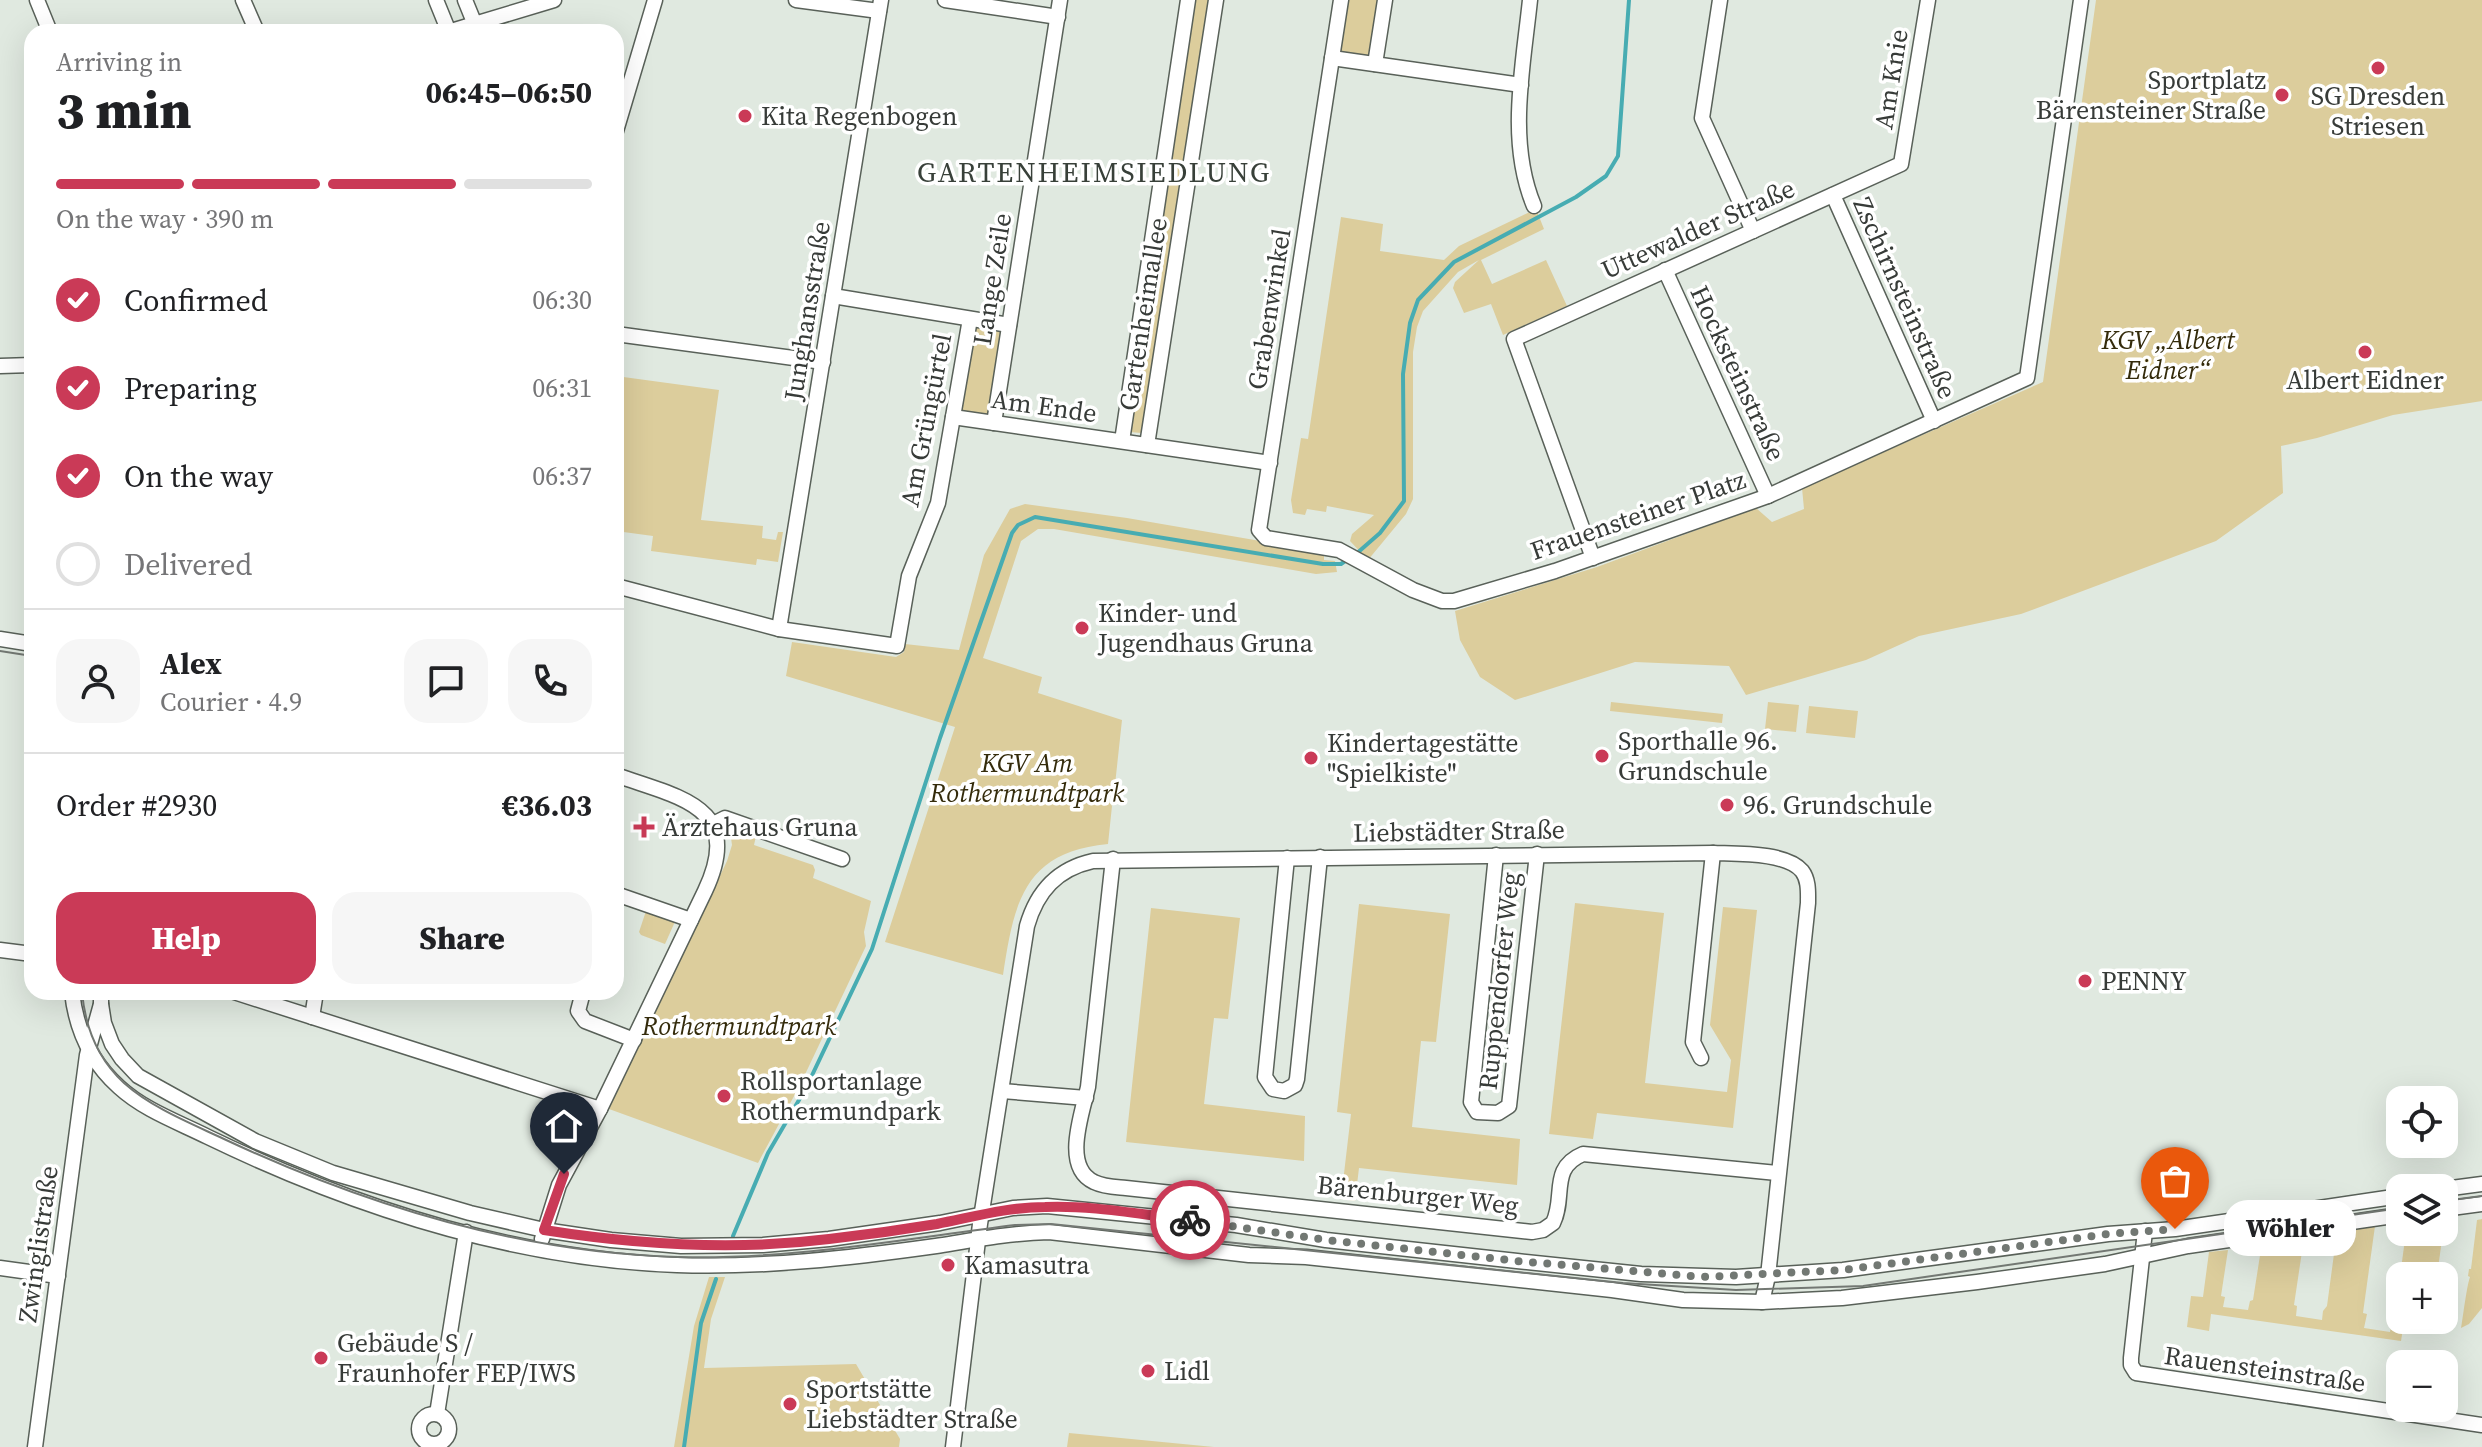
<!DOCTYPE html>
<html lang="en">
<head>
<meta charset="utf-8">
<style>
	body { margin:0; font-family:"Source Serif 4",serif; background:#f6f6f6; color:#202124; height:100vh; display:flex; flex-direction:column; font-size:30px; white-space:nowrap }
	* { box-sizing:border-box; margin:0 }
	p { font-size:26px; color:#757577 }
	.icon { flex:none; width:44px; height:44px; fill:none; stroke:currentColor; stroke-width:2; stroke-linecap:round; stroke-linejoin:round }
	.map { position:relative; flex:1; overflow:hidden }
	.drawer { position:absolute; left:24px; top:24px; width:600px; height:976px; display:flex; flex-direction:column; background:#fff; border-radius:24px; box-shadow:0 8px 32px #0002 }
	.drawer>* { flex:none }
	.fabs { position:absolute; left:2386px; top:1086px; display:grid; gap:16px }
	.fabs a { display:grid; place-items:center; width:72px; height:72px; border-radius:16px; background:#fff; box-shadow:0 8px 32px #0002; font-size:40px }
	.pin { position:absolute; display:grid; place-items:center; width:68px; height:68px; color:#fff; margin:-82px -34px; border-radius:50% 50% 50% 0; rotate:-45deg; box-shadow:0 0 8px #0007 }
	.pin .icon { rotate:45deg }
	.courier { position:absolute; display:grid; place-items:center; width:80px; height:80px; margin:-40px; border:6px solid #ca3a57; border-radius:50%; background:#fff; color:#222; box-shadow:0 2px 10px #0007 }
	.bubble { position:absolute; height:56px; border-radius:24px; background:#fff; box-shadow:0 8px 32px #0002; font-size:26px; font-weight:800; line-height:56px; text-align:center }
	.headline em { font-style:normal; font-weight:800 }
	.headline div { display:flex; flex-direction:column-reverse }
	.headline { display:flex; align-items:center; justify-content:space-between; height:136px; padding:0 32px }
	h1 { font-size:52px; font-weight:800; line-height:60px }
	.bar { display:grid; grid-template-columns:repeat(4,1fr); gap:12px 8px; align-content:center; height:96px; padding:0 32px }
	.bar i { height:10px; border-radius:6px; background:#e0e0e0 }
	.bar .active { background:#ca3a57 }
	.bar p { grid-column:span 4 }
	.line { display:flex; align-items:center; gap:20px; padding:0 32px; border-top:2px solid #e0e0e0 }
	.line div { flex:1 }
	.round { display:grid; place-items:center; flex:none; width:84px; height:84px; border-radius:24px; background:#f6f6f6 }
	ol { padding:0 32px; list-style:none }
	li { display:flex; align-items:center; gap:24px; height:88px }
	li p { margin-inline-start:auto }
	li .icon { padding:8px; border-radius:50%; background:#ca3a57; color:#fff; stroke-width:4 }
	li:last-child { color:#757577 }
	li i { width:44px; height:44px; border:4px solid #e0e0e0; border-radius:50% }
	.action { display:flex; gap:16px; margin-top:auto; padding:16px 32px }
	.action a { flex:1; height:92px; border-radius:24px; background:#ca3a57; color:#fff; font-size:32px; font-weight:800; line-height:92px; text-align:center }
	.action a+a { background:#f6f6f6; color:#202124 }
	.map>svg:first-child { display:block }
	.green { fill:#dccd9c }
	.lines { fill:none; stroke-linecap:round; stroke-linejoin:round }
	.stream { stroke:#47acb2; stroke-width:4 }
	.minor-casing { stroke:#596159; stroke-width:17 }
	.minor { stroke:#fff; stroke-width:14 }
	.tram { stroke:#737873; stroke-width:2 }
	.done { stroke:#727873; stroke-width:8; stroke-dasharray:0 14.4 }
	.route { stroke:#ca3a57; stroke-width:10 }
	.poi-dot { fill:#ca3a57; stroke:#fff; stroke-width:3 }
	.labels { text-anchor:middle; dominant-baseline:central; stroke-width:7; stroke-linejoin:round; paint-order:stroke }
	.street-label { font-size:26px; fill:#373b38; stroke:#fff }
	.poi-label { font-size:26px; fill:#373b38; stroke:#fff; text-anchor:start }
	.park-label { font-size:26px; font-style:italic; fill:#342b0b; stroke:#fff }
	.neighbourhood-label { font-size:28px; letter-spacing:2px; fill:#384039; stroke:#fff }
</style>
</head>
<body>
<div class="map">
<svg width="2482" height="1447" viewBox="0 0 2482 1447">
	<rect width="100%" height="100%" fill="#e0e9e0"/>
	<g class="green">
		<polygon points="1195,0 1208,0 1142,433 1129,432"/>
		<polygon points="1347,0 1379,0 1371,54 1366,57 1341,53 1339,49"/>
		<polygon points="2096,0 2482,0 2482,401 2393,415 2317,438 2281,446 2283,493 2216,541 2021,614 1919,636 1866,660 1746,695 1729,666 1635,662 1515,700 1480,677 1460,640 1455,611 1597,567 1756,508 1772,522 1804,509 1802,488 2043,382"/>
		<polygon points="1536,209 1544,229 1481,260 1492,284 1546,260 1567,306 1503,335 1491,304 1464,313 1453,288 1455,282 1479,260 1458,272 1423,311 1417,327 1413,352 1413,499 1406,514 1368,560 1350,541 1352,534 1374,515 1327,506 1326,512 1307,509 1305,515 1293,513 1291,500 1301,438 1308,439 1341,217 1383,224 1380,251 1444,260 1459,246"/>
		<polygon points="979,325 1000,330 1003,335 991,412 988,416 961,412 974,328"/>
		<polygon points="616,376 719,390 701,520 763,526 762,538 776,540 778,532 783,532 778,562 757,559 756,565 651,551 653,536 616,531"/>
		<path d="M1025 504 1127 518 1324 552V560L1335 561 1337 572 1316 574 1054 529H1038L1021 541 983 658 1042 677 1038 693 1122 720 1114 794H1111L1109 802 1112 806 1108 844C1024 852 1014 902 1003 975L885 942 955 727 786 676 792 642 896 657 904 652 905 644 959 650 984 555 1010 509Z"/>
		<polygon points="1611,702 1723,714 1722,723 1610,711"/>
		<polygon points="1768,702 1799,705 1796,732 1765,729"/>
		<polygon points="1809,706 1858,711 1855,738 1806,733"/>
		<polygon points="729,823 757,832 754,845 813,865 815,870 813,878 871,901 864,932 866,946 800,1085 758,1163 609,1109 727,861 732,845"/>
		<polygon points="1575,903 1664,913 1645,1083 1727,1092 1731,1060 1710,1025 1723,907 1757,910 1733,1128 1597,1113 1593,1139 1549,1134"/>
		<polygon points="1359,904 1450,914 1436,1042 1421,1041 1412,1127 1520,1139 1517,1185 1359,1168 1355,1201 1341,1199 1351,1114 1337,1112"/>
		<polygon points="648,905 678,915 665,944 641,935 639,932"/>
		<polygon points="1151,908 1240,918 1228,1019 1214,1018 1204,1104 1305,1116 1304,1161 1126,1142"/>
		<path d="M2482 1219V1308L2469 1324 2461 1328C2464 1309 2467 1285 2470 1277L2468 1276 2469 1269H2471L2477 1220Z"/>
		<polygon points="2375,1226 2363,1313 2367,1314 2364,1328 2390,1332 2392,1320 2396,1316 2400,1280 2400,1320 2404,1322 2401,1341 2211,1314 2209,1331 2187,1327 2191,1296 2203,1297 2209,1252 2228,1250 2221,1296 2225,1297 2223,1307 2248,1310 2250,1301 2253,1300 2261,1249 2304,1238 2294,1305 2297,1306 2296,1316 2322,1320 2323,1311 2327,1306 2336,1239 2346,1238 2347,1231"/>
		<polygon points="2406,1232 2443,1232 2437,1276 2400,1276"/>
		<polygon points="709,1277 725,1277 711,1319 704,1368 856,1364 900,1439 899,1447 674,1447 694,1326"/>
		<polygon points="1069,1433 1214,1447 1215,1447 1067,1447"/>
	</g>
	<g class="lines">
		<g class="stream">
			<polyline points="1356,554 1380,533 1404,501 1403,374 1410,323 1418,300 1454,262 1576,197 1606,176 1618,156 1629,0"/>
			<polyline points="733,1236 768,1153 806,1088 872,949 940,738 1012,533 1018,525 1035,517 1323,564 1341,564 1348,559"/>
			<polyline points="684,1447 701,1323 716,1279"/>
		</g>
		<defs>
			<g id="minor">
				<polyline points="37,0 50,32"/>
				<polyline points="243,0 257,32"/>
				<polyline points="436,0 449,32"/>
				<polyline points="465,0 478,32"/>
				<polyline points="796,0 879,11"/>
				<polyline points="945,0 1058,17"/>
				<polyline points="1341,0 1259,530 1266,538 1339,550 1413,590 1442,601 1454,601 1555,571 1768,496 2027,378 2081,0"/>
				<path d="M1530 0C1523 68 1507 141 1534 206"/>
				<polyline points="1720,0 1702,118 1753,231"/>
				<polyline points="448,32 554,0"/>
				<polyline points="1332,58 1521,85"/>
				<polyline points="1375,64 1385,0"/>
				<polyline points="616,131 655,0"/>
				<polyline points="1833,195 1934,421"/>
				<polyline points="1665,270 1768,496"/>
				<polyline points="833,296 1009,325"/>
				<polyline points="616,334 823,362"/>
				<polyline points="0,366 32,365"/>
				<polyline points="953,417 1270,463"/>
				<polyline points="994,423 1060,0"/>
				<polyline points="1122,441 1188,0"/>
				<polyline points="1147,445 1216,0"/>
				<polyline points="1593,558 1514,339 1901,164 1928,0"/>
				<polyline points="616,586 779,629 897,646 909,576 938,503 970,319"/>
				<polyline points="779,629 881,0"/>
				<polyline points="0,639 32,644"/>
				<polyline points="713,824 725,818 842,859"/>
				<polyline points="1496,855 1471,1102 1477,1112 1498,1113 1509,1106 1537,854"/>
				<polyline points="1287,858 1265,1077 1273,1089 1284,1091 1295,1085 1297,1079 1320,857"/>
				<path d="M1113 859 1088 1087C1082 1114 1062 1167 1094 1182 1104 1187 1116 1187 1126 1188L1532 1232 1543 1230 1553 1223C1566 1197 1549 1168 1583 1154L1777 1173"/>
				<polyline points="616,894 691,920"/>
				<polyline points="0,950 32,954"/>
				<path d="M72 992C76 1029 91 1062 119 1087 144 1110 178 1122 208 1137 353 1207 515 1259 677 1265 763 1268 850 1258 936 1246 974 1240 1011 1233 1049 1232L1249 1255 1306 1257 1612 1290 1683 1300 1762 1302 1842 1298 1977 1282 2105 1264 2188 1246 2400 1215"/>
				<polyline points="234,992 600,1109"/>
				<polyline points="583,992 578,1011 585,1021 634,1040"/>
				<polyline points="101,1004 104,1023 112,1044 122,1059 138,1076 255,1141 333,1173 470,1213 544,1230 611,1240 681,1246 763,1245 829,1239 940,1223 1013,1208 1047,1206 1236,1225 1326,1240 1517,1261 1641,1274 1736,1277 1843,1270 2108,1234 2175,1229 2400,1196"/>
				<polyline points="312,1017 316,992"/>
				<polyline points="1701,1058 1693,1042 1713,853"/>
				<polyline points="1002,1091 1086,1098"/>
				<polyline points="2444,1189 2482,1184"/>
				<polyline points="2444,1209 2482,1204"/>
				<polyline points="2145,1231 2131,1358 2131,1365 2136,1373 2482,1425"/>
				<path d="M542 1239 559 1185 600 1109 705 891C745 806 680 798 616 775"/>
				<polyline points="0,1268 58,1276"/>
				<polyline points="437,1414 466,1232"/>
				<circle cx="434" cy="1429" r="15"/>
				<polyline points="35,1447 87,1055 101,1004 101,992"/>
				<path d="M953 1447 980 1224 1027 926C1037 891 1057 869 1093 861L1713 853C1737 854 1786 852 1802 871 1809 880 1808 893 1808 903L1768 1276 1762 1302"/>
			</g>
		</defs>
		<use href="#minor" class="minor-casing"/>
		<use href="#minor" class="minor"/>
		<g class="tram">
			<polyline points="0,651 32,656"/>
			<path d="M82 992C85 1026 98 1059 124 1083 152 1108 190 1123 224 1139 365 1205 522 1253 678 1257 792 1260 903 1239 1015 1225L1051 1224 1623 1283 1736 1290 1863 1286 2400 1208"/>
			<polyline points="2444,1201 2482,1196"/>
		</g>
	</g>
	<g class="lines">
		<polyline class="done" points="1190,1220 1326,1240 1517,1261 1702,1277 1843,1270 2108,1234 2175,1229"/>
		<path class="route" d="M564 1174 544 1230C639 1245 733 1251 829 1239 865 1235 901 1230 937 1224 973 1217 1008 1207 1045 1207 1093 1205 1142 1215 1190 1220"/>
	</g>
	<g class="poi-dot">
		<circle cx="2378" cy="68" r="8"/>
		<circle cx="2282" cy="95" r="8"/>
		<circle cx="745" cy="116" r="8"/>
		<circle cx="2365" cy="352" r="8"/>
		<circle cx="1082" cy="628" r="8"/>
		<circle cx="1602" cy="756" r="8"/>
		<circle cx="1311" cy="758" r="8"/>
		<circle cx="1727" cy="805" r="8"/>
		<path d="M640 815h8v8h8v8h-8v8h-8v-8h-8v-8h8z"/>
		<circle cx="2085" cy="981" r="8"/>
		<circle cx="724" cy="1096" r="8"/>
		<circle cx="948" cy="1265" r="8"/>
		<circle cx="321" cy="1358" r="8"/>
		<circle cx="1148" cy="1371" r="8"/>
		<circle cx="790" cy="1404" r="8"/>
	</g>
	<g class="labels">
		<g class="street-label">
			<text transform="translate(1891 79) rotate(-81)">Am Knie</text>
			<text transform="translate(1698 229) rotate(-24)">Uttewalder Straße</text>
			<text transform="translate(992 279) rotate(-81)">Lange Zeile</text>
			<text transform="translate(1905 298) rotate(66)">Zschirnsteinstraße</text>
			<text transform="translate(1269 309) rotate(-81)">Grabenwinkel</text>
			<text transform="translate(807 311) rotate(-81)">Junghansstraße</text>
			<text transform="translate(1143 314) rotate(-81)">Gartenheimallee</text>
			<text transform="translate(1738 373) rotate(65)">Hocksteinstraße</text>
			<text transform="translate(1044 406) rotate(8)">Am Ende</text>
			<text transform="translate(926 420) rotate(-79)">Am Grüngürtel</text>
			<text transform="translate(1638 515) rotate(-19)">Frauensteiner Platz</text>
			<text transform="translate(1459 831) rotate(-1)">Liebstädter Straße</text>
			<text transform="translate(1499 981) rotate(-84)">Ruppendorfer Weg</text>
			<text transform="translate(1418 1195) rotate(6)">Bärenburger Weg</text>
			<text transform="translate(38 1244) rotate(-82)">Zwinglistraße</text>
			<text transform="translate(2265 1369) rotate(8)">Rauensteinstraße</text>
		</g>
		<g class="poi-label">
			<text x="2266" y="80" text-anchor="end">Sportplatz<tspan x="2266" dy="30">Bärensteiner Straße</tspan></text>
			<text x="2378" y="96" text-anchor="middle">SG Dresden<tspan x="2378" dy="30">Striesen</tspan></text>
			<text x="761" y="116">Kita Regenbogen</text>
			<text x="2365" y="380" text-anchor="middle">Albert Eidner</text>
			<text x="1098" y="613">Kinder- und<tspan x="1098" dy="30">Jugendhaus Gruna</tspan></text>
			<text x="1618" y="741">Sporthalle 96.<tspan x="1618" dy="30">Grundschule</tspan></text>
			<text x="1327" y="743">Kindertagestätte<tspan x="1327" dy="30">"Spielkiste"</tspan></text>
			<text x="1743" y="805">96. Grundschule</text>
			<text x="662" y="827">Ärztehaus Gruna</text>
			<text x="2101" y="981">PENNY</text>
			<text x="740" y="1081">Rollsportanlage<tspan x="740" dy="30">Rothermundpark</tspan></text>
			<text x="964" y="1265">Kamasutra</text>
			<text x="337" y="1343">Gebäude S /<tspan x="337" dy="30">Fraunhofer FEP/IWS</tspan></text>
			<text x="1164" y="1371">Lidl</text>
			<text x="806" y="1389">Sportstätte<tspan x="806" dy="30">Liebstädter Straße</tspan></text>
		</g>
		<g class="park-label">
			<text x="2168" y="340">KGV „Albert<tspan x="2168" dy="30">Eidner“</tspan></text>
			<text x="1027" y="763">KGV Am<tspan x="1027" dy="30">Rothermundtpark</tspan></text>
			<text x="739" y="1026">Rothermundtpark</text>
		</g>
		<g class="neighbourhood-label">
			<text x="1094" y="172">GARTENHEIMSIEDLUNG</text>
		</g>
	</g>
</svg>
<div class="fabs">
<a><svg class="icon" aria-label="locate" viewBox="0 0 24 24"><circle cx="12" cy="12" r="6"/><path d="M12 2v4M12 18v4M2 12h4M18 12h4"/></svg></a>
<a><svg class="icon" aria-label="layers" viewBox="0 0 24 24"><path d="M12 4l9 5-9 5-9-5zM3 14l9 5 9-5"/></svg></a>
<a>+</a>
<a>−</a>
</div>
<div class="pin" style="left:2175px;top:1229px;background:#ea580c"><svg class="icon" aria-label="bag" viewBox="0 0 24 24"><path d="M5 8h14l-1 12H6zM9 8a3 3 0 0 1 6 0"/></svg></div>
<div class="pin" style="left:564px;top:1174px;background:#1f2937"><svg class="icon" aria-label="home" viewBox="0 0 24 24"><path d="M3 11l9-7 9 7M6 9v11h12V9"/></svg></div>
<div class="courier" style="left:1190px;top:1220px"><svg class="icon" aria-label="bike" viewBox="0 0 24 24"><circle cx="6" cy="16" r="4"/><circle cx="18" cy="16" r="4"/><path d="M6 16l4-8h5l3 8M10 8l3 8H6M13 5h3"/></svg></div>
<div class="bubble" style="left:2224px;top:1200px;width:132px">Wöhler</div>
<section class="drawer">
<div class="headline"><div><h1>3 min</h1><p>Arriving in</p></div><em>06:45–06:50</em></div>
<div class="bar"><i class="active"></i><i class="active"></i><i class="active"></i><i></i><p>On the way · 390 m</p></div>
<ol>
<li><svg class="icon" aria-label="check" viewBox="0 0 24 24"><path d="M5 12l5 5 9-10"/></svg>Confirmed<p>06:30</p></li>
<li><svg class="icon" aria-label="check" viewBox="0 0 24 24"><path d="M5 12l5 5 9-10"/></svg>Preparing<p>06:31</p></li>
<li><svg class="icon" aria-label="check" viewBox="0 0 24 24"><path d="M5 12l5 5 9-10"/></svg>On the way<p>06:37</p></li>
<li><i></i>Delivered</li>
</ol>
<div class="line" style="height:144px"><a class="round"><svg class="icon" aria-label="person" viewBox="0 0 24 24"><circle cx="12" cy="8" r="4"/><path d="M4 21q1-7 8-7t8 7"/></svg></a><div><b>Alex</b><p>Courier · 4.9</p></div><a class="round"><svg class="icon" aria-label="chat" viewBox="0 0 24 24"><path d="M4 5h16v11H9l-5 4z"/></svg></a><a class="round"><svg class="icon" aria-label="phone" viewBox="0 0 24 24"><path d="M5 4h4l2 5-3 2q2 4 5 5l2-3 5 2v4C11 20 4 13 5 4z"/></svg></a></div>
<div class="line" style="height:104px"><div>Order #2930</div><b>€36.03</b></div>
<div class="action"><a>Help</a><a>Share</a></div>
</section>
</div>
</body>
</html>
